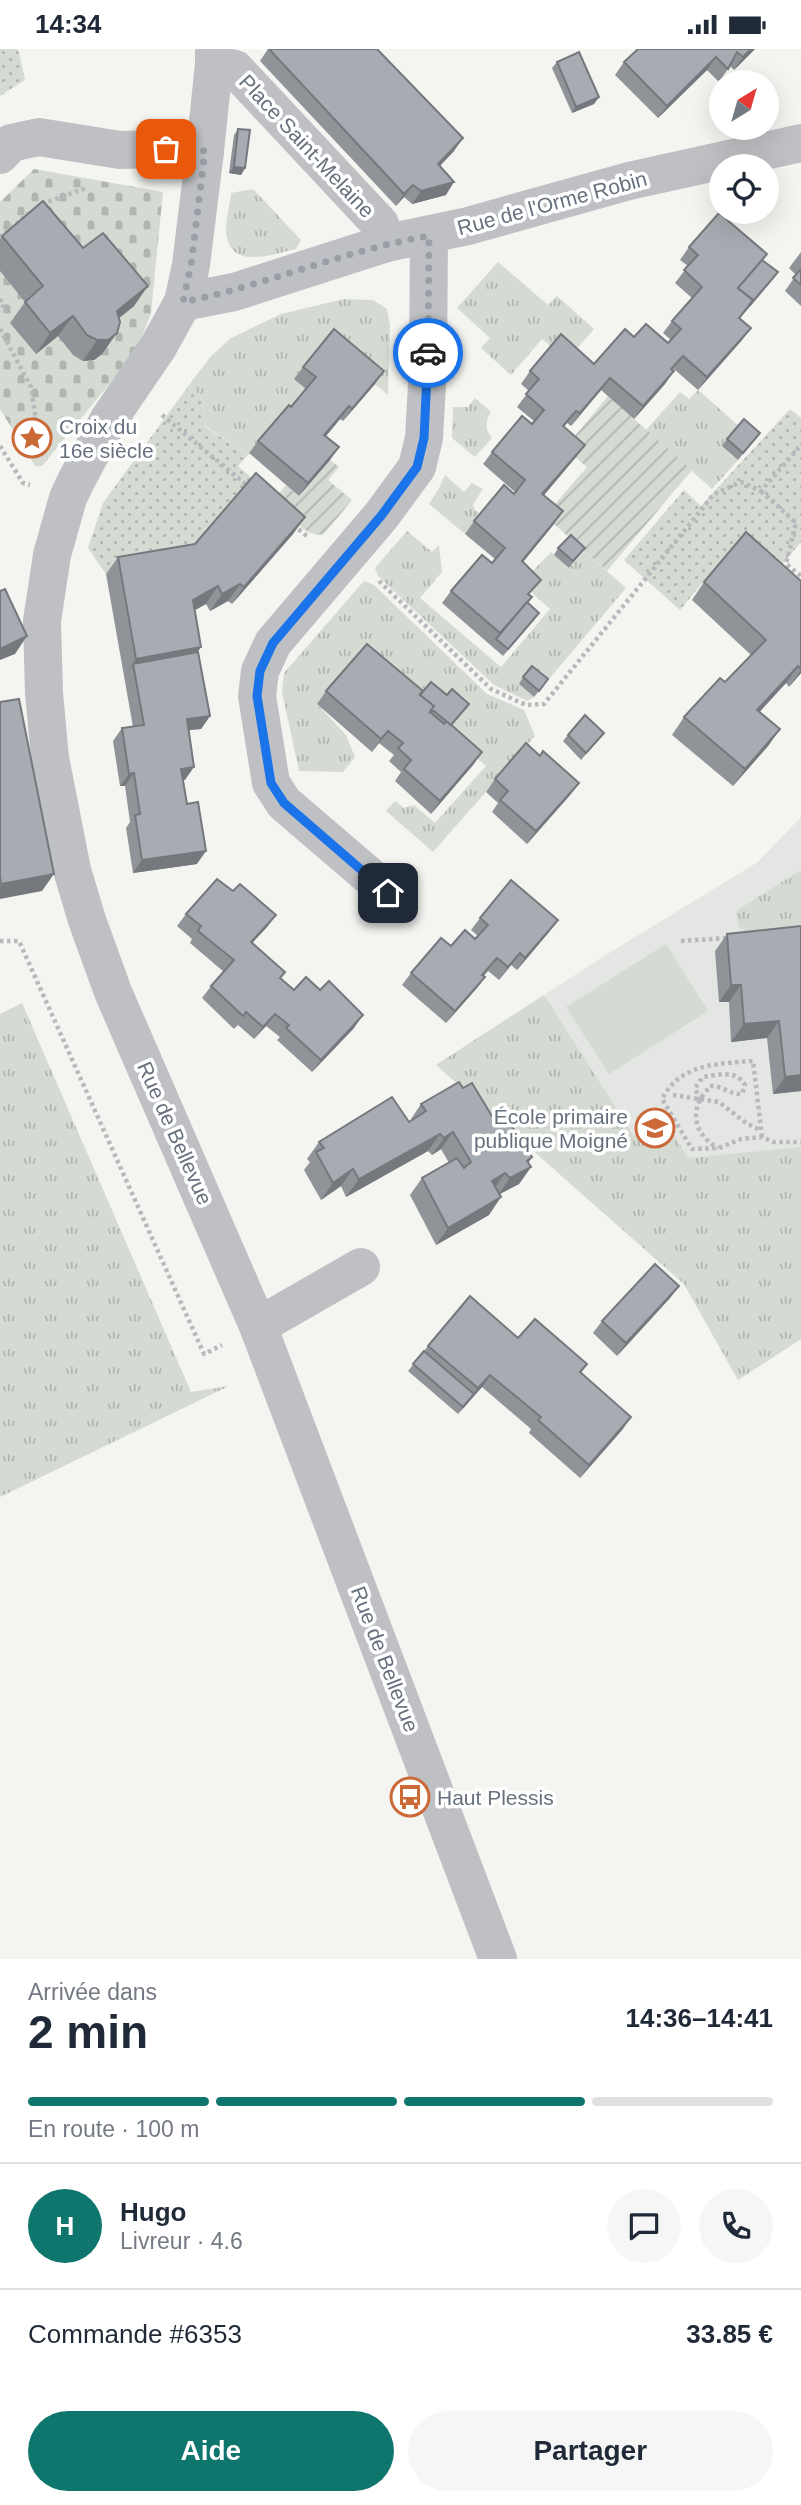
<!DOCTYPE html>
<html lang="fr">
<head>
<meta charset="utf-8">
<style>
	body { margin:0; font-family:Arial,sans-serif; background:#f6f6f7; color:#1f2937; height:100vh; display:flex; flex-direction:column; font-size:26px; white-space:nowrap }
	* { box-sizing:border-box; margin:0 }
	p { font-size:23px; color:#747a83 }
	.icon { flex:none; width:38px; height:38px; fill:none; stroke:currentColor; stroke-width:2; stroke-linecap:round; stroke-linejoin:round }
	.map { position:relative; height:1910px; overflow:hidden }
	.side { display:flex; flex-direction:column; background:#fff; flex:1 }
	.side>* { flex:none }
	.needle { width:46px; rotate:37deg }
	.fabs { position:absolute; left:709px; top:21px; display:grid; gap:14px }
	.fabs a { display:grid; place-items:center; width:70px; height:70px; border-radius:50%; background:#fff; box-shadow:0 7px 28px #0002; font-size:35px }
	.pin { position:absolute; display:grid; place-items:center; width:60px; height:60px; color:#fff; margin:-30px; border-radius:14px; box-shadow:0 4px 10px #0006 }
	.courier { position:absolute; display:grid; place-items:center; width:70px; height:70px; margin:-35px; border:5px solid #1a73e8; border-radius:50%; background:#fff; color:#222; box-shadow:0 2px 9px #0007 }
	.overview em { font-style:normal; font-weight:700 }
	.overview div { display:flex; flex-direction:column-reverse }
	.overview { display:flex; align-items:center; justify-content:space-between; height:119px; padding:0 28px }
	h1 { font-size:46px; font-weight:700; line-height:52px }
	.bar { display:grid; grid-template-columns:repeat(4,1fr); gap:10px 7px; align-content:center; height:84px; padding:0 28px }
	.bar i { height:9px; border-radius:5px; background:#e0e1e3 }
	.bar .active { background:#0f766e }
	.bar p { grid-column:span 4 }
	.line { display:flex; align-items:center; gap:18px; padding:0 28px; border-top:2px solid #e0e1e3 }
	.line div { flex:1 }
	.round { display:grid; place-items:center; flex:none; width:74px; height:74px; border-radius:37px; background:#f6f6f7 }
	.button { display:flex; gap:14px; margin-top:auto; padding:14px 28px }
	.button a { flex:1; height:80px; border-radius:42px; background:#0f766e; color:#fff; font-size:28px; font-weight:700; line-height:80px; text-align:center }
	.button a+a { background:#f6f6f7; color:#1f2937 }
	.status { display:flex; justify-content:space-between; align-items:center; height:49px; padding:0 35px; background:#fff; direction:ltr }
	.status svg { height:19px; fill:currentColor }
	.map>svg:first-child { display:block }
	.built { fill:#e4e6e4 }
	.grass { fill:url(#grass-tufts) }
	.cemetery { fill:url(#cemetery-stones) }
	.park { fill:url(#park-dots) }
	.garden { fill:url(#garden-furrows) }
	.pitch { fill:#d5dad3 }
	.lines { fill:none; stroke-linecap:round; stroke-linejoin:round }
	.path { stroke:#b7b9bc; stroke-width:4.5; stroke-dasharray:3.5 3.5; stroke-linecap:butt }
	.minor { stroke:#bec0c4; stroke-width:38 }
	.wall { fill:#909499 }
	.shaded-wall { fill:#75787d }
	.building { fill:#a7acb2; stroke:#75787d; stroke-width:2 }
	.done { stroke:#989fa6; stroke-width:7; stroke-dasharray:0 12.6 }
	.route { stroke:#1a73e8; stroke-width:9 }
	.labels { text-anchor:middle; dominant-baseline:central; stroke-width:7; stroke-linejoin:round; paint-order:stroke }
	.street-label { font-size:21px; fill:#67717e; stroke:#fff }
	.poi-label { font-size:21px; fill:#67717e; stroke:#fff; text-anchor:start }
</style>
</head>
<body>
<div class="status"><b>14:34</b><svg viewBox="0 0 49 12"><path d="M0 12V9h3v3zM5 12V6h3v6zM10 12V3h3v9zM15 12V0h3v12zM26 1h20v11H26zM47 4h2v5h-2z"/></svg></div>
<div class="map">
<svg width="801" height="1910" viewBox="0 0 801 1910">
	<defs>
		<pattern id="grass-tufts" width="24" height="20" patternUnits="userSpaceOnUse" patternTransform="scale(1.75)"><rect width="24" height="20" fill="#d5dad3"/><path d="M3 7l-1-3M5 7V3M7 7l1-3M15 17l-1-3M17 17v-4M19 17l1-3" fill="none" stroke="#b1b5b0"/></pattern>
		<pattern id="cemetery-stones" width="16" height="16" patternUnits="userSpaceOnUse" patternTransform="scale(1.75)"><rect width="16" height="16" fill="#d5dad3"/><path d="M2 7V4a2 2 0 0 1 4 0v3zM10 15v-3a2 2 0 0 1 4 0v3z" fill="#b1b5b0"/></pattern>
		<pattern id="park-dots" width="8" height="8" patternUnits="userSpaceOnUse" patternTransform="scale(1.75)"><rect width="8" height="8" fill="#d5dad3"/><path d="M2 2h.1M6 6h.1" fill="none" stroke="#b1b5b0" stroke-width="1.8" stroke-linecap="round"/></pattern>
		<pattern id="garden-furrows" width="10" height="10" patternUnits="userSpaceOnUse" patternTransform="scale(1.75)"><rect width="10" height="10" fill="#d5dad3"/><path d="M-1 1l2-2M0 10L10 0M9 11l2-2" fill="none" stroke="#b1b5b0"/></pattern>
	</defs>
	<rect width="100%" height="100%" fill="#f4f4f1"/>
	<polygon class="built" points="801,768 801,1290 738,1331 684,1235 436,1016 609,904 758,813"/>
	<g class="grass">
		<path d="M253 140 301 191 296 200C276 204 234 221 227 189 224 177 230 157 231 144Z"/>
		<polygon points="498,213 548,256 557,247 594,280 567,311 542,290 511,326 481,299 490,289 457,259"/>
		<path d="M344 250 373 251 387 260 390 276 388 346 325 293 307 341 248 406 204 376C205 359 204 347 189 336L211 307 231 289 281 265Z"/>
		<polygon points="698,341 739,377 722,397 738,411 712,440 646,381 680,343 689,350"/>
		<path d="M475 349 491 363C485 374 484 379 492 389L475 408 452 389 453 358H468Z"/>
		<polygon points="445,426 464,443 472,434 483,440 473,456 475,461 481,466 465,485 429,455 439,439"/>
		<polygon points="407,482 432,503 439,496 442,523 420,549 501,618 550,560 532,544 529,526 551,503 569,519 584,502 626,539 543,637 519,635 534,648 527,652 494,636 378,527 375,519"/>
		<polygon points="364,532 374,536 487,645 524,661 535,687 433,803 386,762 395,752 404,759 414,756 435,774 486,717 414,654 317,655 346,686 355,708 343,723 299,722 282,643 284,624"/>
		<polygon points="801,821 801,879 745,882 739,878 736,865 739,860"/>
		<polygon points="544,946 634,1087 664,1068 686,1106 690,1109 801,1098 801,1290 738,1331 684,1235 436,1016"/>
		<polygon points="22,954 191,1343 229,1337 0,1448 0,965"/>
	</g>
	<polygon class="cemetery" points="34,120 163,143 151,264 137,301 42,417 35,417 0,360 0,153"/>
	<g class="park">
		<polygon points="0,0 18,0 25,31 0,47"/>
		<path d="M189 336C205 348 205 358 204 377L248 406 238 417 254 431 183 512 106 525 88 499 103 454Z"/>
		<polygon points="790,360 801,369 801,493 771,528 734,496 680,561 624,511 684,441 701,457"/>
	</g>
	<g class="garden">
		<polygon points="608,347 692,421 607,522 554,475 549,462 587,418 565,399"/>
		<path d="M330 411 339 418 328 431 352 451 324 485C305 490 285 463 276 448L286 436 300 447Z"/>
	</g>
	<polygon class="pitch" points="666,895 708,962 609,1025 566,958"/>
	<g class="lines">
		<g class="path">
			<polyline points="42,155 83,140 84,137"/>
			<polyline points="0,188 29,164"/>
			<polyline points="0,250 4,256 0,262"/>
			<polyline points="0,280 31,338 41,404 44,406"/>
			<polyline points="162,366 249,438"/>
			<polyline points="0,397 23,434 30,436"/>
			<polyline points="761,442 796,474 786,515 801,527"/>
			<polyline points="293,476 308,488"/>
			<polyline points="379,532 491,640 526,656 544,655 714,445 741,433 761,442 801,396"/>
			<polyline points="0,892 19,892 204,1305 222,1296"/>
			<polyline points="681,892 727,889"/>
			<polyline points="673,1046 719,1053 746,1074 760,1081"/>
			<path d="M700 1051 695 1039 703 1028C718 1026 736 1020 745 1036L742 1045C730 1046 722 1036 710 1037 707 1042 702 1046 700 1051 690 1071 700 1089 718 1099"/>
			<path d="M762 1088 753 1012C717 1015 681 1014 662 1050L692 1100 719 1099 741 1090 762 1088 774 1093H801"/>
		</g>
		<g class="minor">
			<polyline points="214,0 214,15 205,102 191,216 183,253 158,298 109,370 76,432 68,449 52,506 42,572 44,644 50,709 72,821 87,871 113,943 258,1277 498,1910"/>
			<polyline points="214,15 235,20 380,175 387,194"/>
			<polyline points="0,106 11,94 39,88 120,101 182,99 205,102"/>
			<polyline points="183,253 234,243 387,194 468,177 629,132 801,94"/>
			<polyline points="389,844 284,754 271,734 257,647 260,622 273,594 381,467 417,418 424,389 428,317 429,187"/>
			<polyline points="258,1277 361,1218"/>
		</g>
	</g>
	<g class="wall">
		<polygon points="268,0 377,0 454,102 440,117 446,146 412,155 404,148 396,157 260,12"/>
		<polygon points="755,0 734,21 730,17 719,33 707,21 658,69 615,26 624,13"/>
		<polygon points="557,13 599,48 594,55 572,64 552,19"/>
		<polygon points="238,80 245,119 241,126 229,124 234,86"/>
		<polygon points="2,187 83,199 134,257 119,269 102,305 94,311 83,312 73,306 58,287 36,305 10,274 25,253 0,222 0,190"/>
		<polygon points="689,198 767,205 762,211 773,230 740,269 742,291 698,341 674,320 665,335 634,370 601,341 571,377 567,374 564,378 585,396 576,408 544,446 554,475 523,513 530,546 532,548 527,553 534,571 503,607 442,554 451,542 492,514 495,510 465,485 474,472 515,443 483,415 492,403 532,375 535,373 517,358 529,342 521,335 530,322 594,315 634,288 668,294 671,291 663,284 672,272 692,249 675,234 688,217 680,211"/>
		<polygon points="801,203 801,257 785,242 796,226 789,219"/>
		<polygon points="303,318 375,335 343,372 340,370 326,387 330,411 299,447 249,404 258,392 291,358 306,340 294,330"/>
		<polygon points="760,384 738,411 722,397 727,390"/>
		<polygon points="305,468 293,485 232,555 228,552 210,562 206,555 194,561 198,603 210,667 201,680 188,681 185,731 182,731 197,815 133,824 126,779 130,773 125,737 120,737 113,692 122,679 133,678 106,525 118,508 195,495"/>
		<polygon points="558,499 585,499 569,519 554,506"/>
		<polygon points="801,532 801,624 789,638 786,634 759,663 780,680 768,697 733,737 672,686 684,668 725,633 751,606 692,551 704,533"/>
		<polygon points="523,628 543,637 534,648 519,635"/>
		<polygon points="326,642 423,642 447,646 469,655 452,676 482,703 473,716 431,765 395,732 401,723 389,712 394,706 379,694 372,703 317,655"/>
		<polygon points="604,684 581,711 563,692 568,686"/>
		<polygon points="540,707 579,734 570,746 527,795 492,763 498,754 486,743 495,730"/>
		<polygon points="233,842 276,866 267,878 252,894 280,930 294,941 354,979 312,1023 277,991 280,988 266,977 254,990 238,976 234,980 202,949 211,937 224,923 190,894 192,890 177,877 186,865"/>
		<polygon points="480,869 549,883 517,921 511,916 499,931 488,922 484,927 485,928 476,940 446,974 402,936 411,924 451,897 475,890 478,887 471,881"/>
		<polygon points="801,877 801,1042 773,1045 767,989 731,993 729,953 719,953 715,902 727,885"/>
		<polygon points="463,1039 532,1108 528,1114 531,1118 519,1135 499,1145 489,1166 436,1196 410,1146 422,1129 449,1114 441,1100 432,1106 428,1102 346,1148 341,1137 321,1151 304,1121 310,1113 307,1110 319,1093 409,1073 421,1055"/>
		<polygon points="679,1237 670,1249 617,1307 593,1284 602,1272"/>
		<polygon points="518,1289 587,1315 581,1324 631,1368 622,1381 580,1429 529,1384 531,1380 482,1338 458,1365 408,1322 428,1297"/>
	</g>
	<g class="shaded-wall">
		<polygon points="751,0 755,0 734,21 743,8"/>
		<polygon points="716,8 707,21 658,69 667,57"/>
		<polygon points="599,48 594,55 572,64 576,58"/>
		<polygon points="463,89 454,102 429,128 438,115"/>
		<polygon points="234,118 245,119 241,126 229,124"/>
		<polygon points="454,133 446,146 412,155 421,142"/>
		<polygon points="413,136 404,148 396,157 404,145"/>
		<polygon points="778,223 773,230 730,281 739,269"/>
		<polygon points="148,237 134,257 102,283 117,262"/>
		<polygon points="73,267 58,287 36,305 50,284"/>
		<polygon points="751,279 742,291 698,341 707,328"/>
		<polygon points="117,284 102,305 94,311 83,312 97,291"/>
		<polygon points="384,322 375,335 343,372 352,360"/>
		<polygon points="674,322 665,335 634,370 643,357"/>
		<polygon points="610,329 601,341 571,377 580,364"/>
		<polygon points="349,357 340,370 316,399 324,386"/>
		<polygon points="585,396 576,408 534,458 542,445"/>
		<polygon points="339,398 330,411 299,447 308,434"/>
		<polygon points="563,462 554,475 513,525 522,512"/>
		<polygon points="305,468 293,485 232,555 244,538"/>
		<polygon points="240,535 228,552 210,562 222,545"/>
		<polygon points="218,537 206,555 181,569 193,551"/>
		<polygon points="27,587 15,605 0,611 0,600"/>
		<polygon points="201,598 189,616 133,615 124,627 136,610"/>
		<polygon points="798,617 786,634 745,679 757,661"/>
		<polygon points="801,621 801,624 789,638"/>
		<polygon points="210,667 201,680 178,682 187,670"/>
		<polygon points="780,680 768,697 733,737 745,720"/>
		<polygon points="388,682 379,694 372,703 381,690"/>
		<polygon points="482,703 473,716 431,765 440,752"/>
		<polygon points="194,718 185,731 172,733 181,720"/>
		<polygon points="134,724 125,737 120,737 129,725"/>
		<polygon points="579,734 570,746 527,795 536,782"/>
		<polygon points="206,802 197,815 133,824 142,811"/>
		<polygon points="54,825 42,842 0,850 0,837 1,835"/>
		<polygon points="276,866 267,878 242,905 251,893"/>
		<polygon points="558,871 549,883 517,921 525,909"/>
		<polygon points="520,904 511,916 499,931 508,918"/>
		<polygon points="485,928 476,940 446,974 455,962"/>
		<polygon points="731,936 741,936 729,953 719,953"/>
		<polygon points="275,965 266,977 254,990 263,978"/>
		<polygon points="363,966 354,979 312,1023 321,1011"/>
		<polygon points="779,972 767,989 731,993 744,975"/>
		<polygon points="801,1026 801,1042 773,1045 785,1028"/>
		<polygon points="453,1083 441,1100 432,1106 444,1089"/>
		<polygon points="440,1085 428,1102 346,1148 359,1130"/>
		<polygon points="532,1108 522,1123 531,1118 519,1135 498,1146 510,1129"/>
		<polygon points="353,1120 341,1137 321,1151 333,1134"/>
		<polygon points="505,1124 493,1141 492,1132"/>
		<polygon points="501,1148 489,1166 436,1196 448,1179"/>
		<polygon points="679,1237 670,1249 617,1307 626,1294"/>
		<polygon points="490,1326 482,1338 458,1365 478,1339"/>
		<polygon points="631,1368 622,1381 580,1429 589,1416"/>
	</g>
	<g class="building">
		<polygon points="269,0 377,0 463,89 438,115 454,133 421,142 413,136 404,145"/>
		<polygon points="638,0 751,0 743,8 737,3 728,20 716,8 667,57 624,13"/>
		<polygon points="579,3 599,48 576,58 557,13"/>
		<polygon points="238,80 250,81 245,119 234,118"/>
		<polygon points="43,152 83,199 103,184 148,237 117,262 120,273 117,284 108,291 97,291 87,286 73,267 50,284 25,253 43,237 2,187"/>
		<polygon points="719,164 767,205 738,239 753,251 739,269 751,279 707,328 683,307 671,320 674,322 643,357 610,329 580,364 576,362 563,377 585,396 542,445 563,462 522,512 541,531 528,545 532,548 500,584 451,542 482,506 492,514 505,499 474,472 504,436 514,445 525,431 492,403 522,367 532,375 544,361 526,345 539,330 530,322 561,285 594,315 625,280 634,288 646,275 668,294 681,280 672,272 702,238 684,221 698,206 689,198"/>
		<polygon points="762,211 778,223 749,257 753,251 738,239"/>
		<polygon points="801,220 801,236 793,229"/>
		<polygon points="334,280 384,322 352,360 349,357 324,386 339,398 308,434 258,392 289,356 291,358 316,328 303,318"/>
		<polygon points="744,370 760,384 743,404 727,390"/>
		<polygon points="256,424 305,468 244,538 240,535 222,545 218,537 193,551 201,598 136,610 118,508 195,495"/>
		<polygon points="746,483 801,532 801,620 798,617 757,661 780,680 745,720 684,668 720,629 725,633 766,591 704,533"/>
		<polygon points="571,486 585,499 573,512 558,499"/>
		<polygon points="5,540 27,587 0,600 0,542"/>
		<polygon points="527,553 539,564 508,600 496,590"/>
		<polygon points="367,595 423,642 420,645 434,657 430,663 444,675 447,672 482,703 440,752 404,720 411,711 398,699 403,694 388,682 381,690 326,642"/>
		<polygon points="198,603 210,667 187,670 194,718 181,720 187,755 198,753 206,802 142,811 135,766 140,765 134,724 129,725 122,679 144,676 133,615"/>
		<polygon points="532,617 548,630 539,642 523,628"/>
		<polygon points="431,633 447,646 452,640 469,655 451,676 434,662 430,663 434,657 420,646"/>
		<polygon points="19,650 54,825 1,835 0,827 0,653"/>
		<polygon points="585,666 604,684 586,704 568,686"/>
		<polygon points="526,694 540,707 543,702 579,734 536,782 500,751 508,742 495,730"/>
		<polygon points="217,830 233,842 240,835 276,866 251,893 285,923 280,929 294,941 306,928 320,941 329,932 363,966 321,1011 286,979 289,976 275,965 263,978 246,963 243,967 211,937 234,911 198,882 201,877 186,865"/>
		<polygon points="511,831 558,871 525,909 520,904 508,918 497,909 482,926 485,928 455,962 411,924 441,889 451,897 465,881 475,890 488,876 480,869"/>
		<polygon points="801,877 801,1026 785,1028 779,972 744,975 741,936 731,936 727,885"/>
		<polygon points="459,1033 463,1039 472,1034 495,1072 504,1065 532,1108 527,1112 531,1118 510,1129 505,1124 492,1132 501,1148 448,1179 422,1129 457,1109 464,1119 471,1113 453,1083 444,1089 440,1085 359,1130 353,1120 333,1134 316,1103 324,1099 319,1093 392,1048 409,1073 426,1062 421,1055"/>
		<polygon points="655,1215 679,1237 626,1294 602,1272"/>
		<polygon points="470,1247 518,1289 535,1270 587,1315 580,1323 631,1368 589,1416 538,1371 541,1368 490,1326 478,1339 428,1297"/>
		<polygon points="424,1302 474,1345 463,1358 413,1315"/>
	</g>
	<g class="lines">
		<path class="done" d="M166 100 182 99 205 102 191 216 183 253C267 236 345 201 429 187L428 304"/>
		<polyline class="route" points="388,844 284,754 271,734 257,647 260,622 273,594 381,467 417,418 424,389 428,304"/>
	</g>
	<defs>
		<symbol id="sight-ring" viewBox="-11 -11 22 22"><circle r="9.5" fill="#fff" stroke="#cc6939" stroke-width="1.5"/><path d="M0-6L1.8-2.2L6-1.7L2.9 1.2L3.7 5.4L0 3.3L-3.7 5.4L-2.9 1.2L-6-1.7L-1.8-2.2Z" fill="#cc6939"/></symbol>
		<symbol id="school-ring" viewBox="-11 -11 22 22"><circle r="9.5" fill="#fff" stroke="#cc6939" stroke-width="1.5"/><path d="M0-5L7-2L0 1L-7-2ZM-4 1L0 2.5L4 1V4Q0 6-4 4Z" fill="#cc6939"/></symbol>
		<symbol id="bus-ring" viewBox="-11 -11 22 22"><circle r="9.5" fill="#fff" stroke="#cc6939" stroke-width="1.5"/><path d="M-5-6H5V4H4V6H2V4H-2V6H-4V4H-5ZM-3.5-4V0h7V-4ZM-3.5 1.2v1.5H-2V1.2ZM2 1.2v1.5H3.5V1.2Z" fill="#cc6939"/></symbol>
	</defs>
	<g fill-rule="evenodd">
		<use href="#sight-ring" x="10" y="367" width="44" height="44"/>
		<use href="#school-ring" x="633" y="1057" width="44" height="44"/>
		<use href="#bus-ring" x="388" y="1726" width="44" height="44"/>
	</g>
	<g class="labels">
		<g class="street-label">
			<text transform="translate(307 97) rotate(47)">Place Saint-Melaine</text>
			<text transform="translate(552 154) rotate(-15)">Rue de l'Orme Robin</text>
			<text transform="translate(175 1084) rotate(66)">Rue de Bellevue</text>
			<text transform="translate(385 1610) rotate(69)">Rue de Bellevue</text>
		</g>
		<g class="poi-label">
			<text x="59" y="377">Croix du<tspan x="59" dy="24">16e siècle</tspan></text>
			<text x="628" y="1067" text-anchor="end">École primaire<tspan x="628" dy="24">publique Moigné</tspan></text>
			<text x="437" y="1748">Haut Plessis</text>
		</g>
	</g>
</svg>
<div class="fabs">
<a><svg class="needle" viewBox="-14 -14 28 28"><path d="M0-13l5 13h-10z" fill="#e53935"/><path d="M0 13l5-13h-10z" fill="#747a83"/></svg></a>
<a><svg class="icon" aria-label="locate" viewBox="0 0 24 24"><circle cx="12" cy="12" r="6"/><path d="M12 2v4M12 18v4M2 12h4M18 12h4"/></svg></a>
</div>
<div class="pin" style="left:166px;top:100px;background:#ea580c"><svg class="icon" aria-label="bag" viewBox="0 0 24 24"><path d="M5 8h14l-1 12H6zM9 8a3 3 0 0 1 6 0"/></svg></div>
<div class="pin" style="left:388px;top:844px;background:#1f2937"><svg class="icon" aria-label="home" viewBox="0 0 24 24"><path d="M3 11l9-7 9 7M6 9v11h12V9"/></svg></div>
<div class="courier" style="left:428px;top:304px"><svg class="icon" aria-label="car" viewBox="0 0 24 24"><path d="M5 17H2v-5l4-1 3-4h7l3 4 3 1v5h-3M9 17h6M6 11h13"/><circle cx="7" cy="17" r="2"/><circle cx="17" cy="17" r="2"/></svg></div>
</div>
<section class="side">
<div class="overview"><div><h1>2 min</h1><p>Arrivée dans</p></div><em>14:36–14:41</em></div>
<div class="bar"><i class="active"></i><i class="active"></i><i class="active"></i><i></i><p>En route · 100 m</p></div>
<div class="line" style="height:126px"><b class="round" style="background:#0f766e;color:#fff">H</b><div><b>Hugo</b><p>Livreur · 4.6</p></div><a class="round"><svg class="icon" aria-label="chat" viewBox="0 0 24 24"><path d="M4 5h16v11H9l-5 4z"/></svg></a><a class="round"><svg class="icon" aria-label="phone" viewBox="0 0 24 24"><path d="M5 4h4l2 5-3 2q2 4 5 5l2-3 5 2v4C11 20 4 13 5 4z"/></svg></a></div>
<div class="line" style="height:91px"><div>Commande #6353</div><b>33.85 €</b></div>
<div class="button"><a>Aide</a><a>Partager</a></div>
</section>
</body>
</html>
